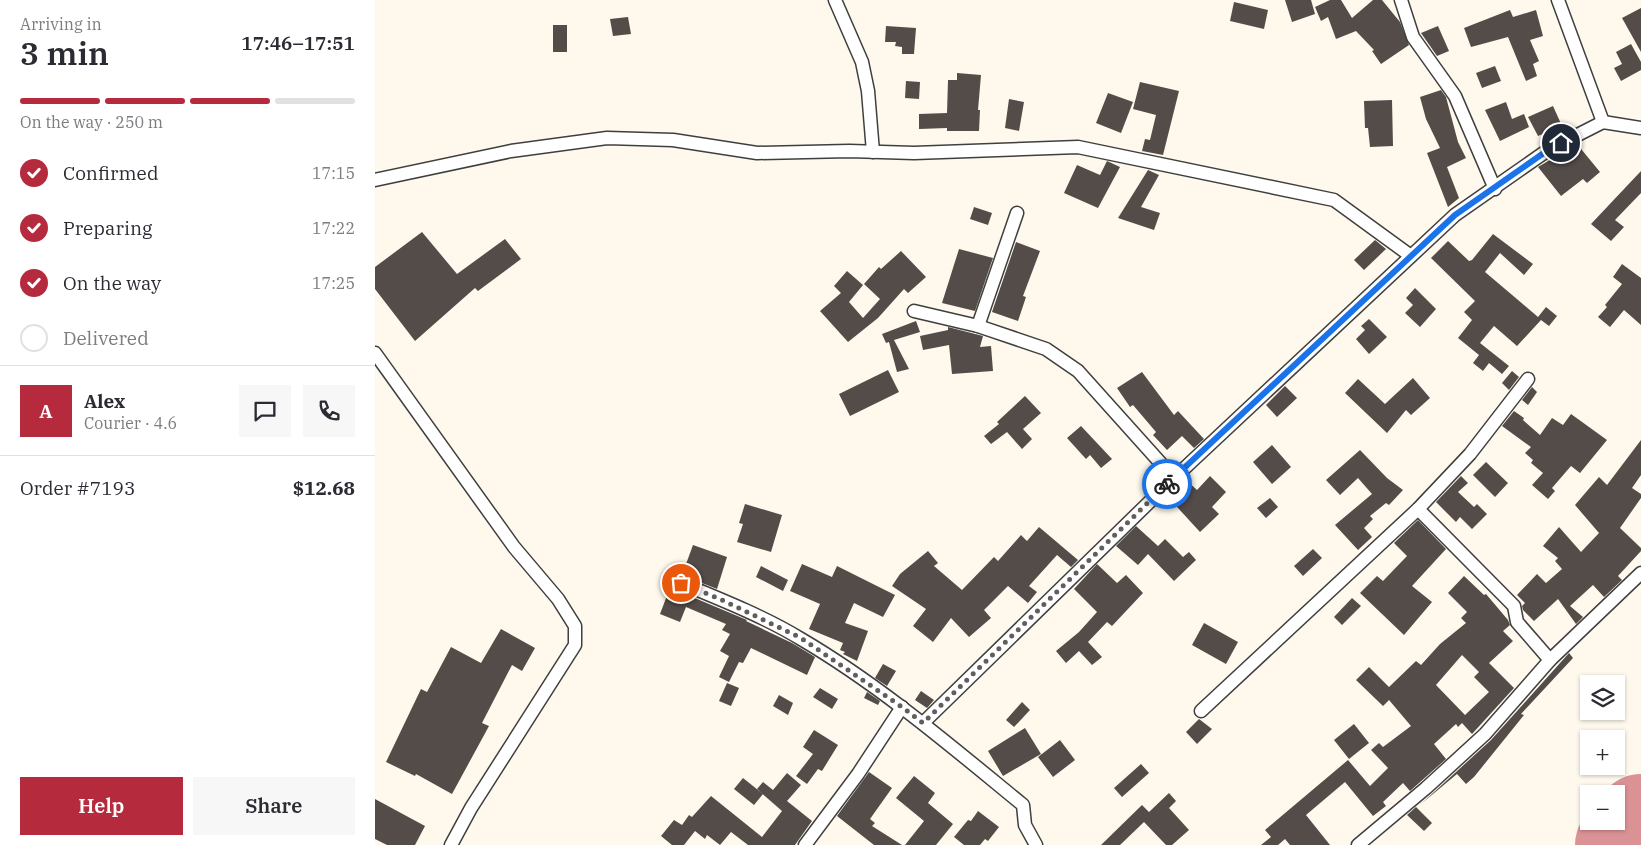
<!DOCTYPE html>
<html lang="en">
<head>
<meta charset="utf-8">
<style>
	body { margin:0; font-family:"IBM Plex Serif",serif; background:#f7f7f7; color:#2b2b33; height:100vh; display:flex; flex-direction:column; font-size:19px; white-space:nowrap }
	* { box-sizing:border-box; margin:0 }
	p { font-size:16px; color:#7c7c81 }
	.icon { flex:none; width:28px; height:28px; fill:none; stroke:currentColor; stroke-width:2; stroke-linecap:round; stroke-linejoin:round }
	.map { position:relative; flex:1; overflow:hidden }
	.drawer { display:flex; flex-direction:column; background:#fff; width:375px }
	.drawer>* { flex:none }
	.fabs { position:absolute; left:1205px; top:675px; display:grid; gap:10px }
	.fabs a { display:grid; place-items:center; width:45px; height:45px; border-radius:0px; background:#fff; box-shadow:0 1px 4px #0004; font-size:25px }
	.pin { position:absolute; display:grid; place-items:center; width:42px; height:42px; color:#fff; margin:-21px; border:2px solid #fff; border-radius:50%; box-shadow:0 1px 5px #0007 }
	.courier { position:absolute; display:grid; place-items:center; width:50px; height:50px; margin:-25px; border:4px solid #1a73e8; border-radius:50%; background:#fff; color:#222; box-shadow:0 1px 6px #0007 }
	.overview em { font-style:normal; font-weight:600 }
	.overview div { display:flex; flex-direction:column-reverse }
	.overview { display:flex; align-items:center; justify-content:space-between; height:85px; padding:0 20px }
	h1 { font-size:32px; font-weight:600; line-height:38px }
	.bar { display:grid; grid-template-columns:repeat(4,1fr); gap:8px 5px; align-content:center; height:60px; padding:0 20px }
	.bar i { height:6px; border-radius:4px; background:#e1e1e2 }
	.bar .current { background:#b62a3e }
	.bar p { grid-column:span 4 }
	.line { display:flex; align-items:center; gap:12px; padding:0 20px; border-top:1px solid #e1e1e2 }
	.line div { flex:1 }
	.round { display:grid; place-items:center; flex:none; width:52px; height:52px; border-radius:0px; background:#f7f7f7 }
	ol { padding:0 20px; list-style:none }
	li { display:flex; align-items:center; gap:15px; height:55px }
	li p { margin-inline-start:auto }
	li .icon { padding:5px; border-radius:50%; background:#b62a3e; color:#fff; stroke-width:4 }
	li:last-child { color:#7c7c81 }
	li i { width:28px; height:28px; border:2px solid #e1e1e2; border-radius:50% }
	.button { display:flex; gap:10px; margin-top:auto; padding:10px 20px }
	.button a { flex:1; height:58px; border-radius:0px; background:#b62a3e; color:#fff; font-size:20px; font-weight:600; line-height:58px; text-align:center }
	.button a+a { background:#f7f7f7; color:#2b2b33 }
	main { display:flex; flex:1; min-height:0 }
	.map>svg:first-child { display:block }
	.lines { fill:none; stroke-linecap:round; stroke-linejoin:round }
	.runway { stroke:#da9295; stroke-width:92 }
	.building { fill:#544c49; fill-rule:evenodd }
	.minor-casing { stroke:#3f3f3f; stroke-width:15 }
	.minor { stroke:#fff; stroke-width:12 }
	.done { stroke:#615f5a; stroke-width:5; stroke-dasharray:0 9 }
	.route { stroke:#1a73e8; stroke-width:6 }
</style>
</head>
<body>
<main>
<section class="drawer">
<div class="overview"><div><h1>3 min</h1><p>Arriving in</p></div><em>17:46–17:51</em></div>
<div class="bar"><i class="current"></i><i class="current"></i><i class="current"></i><i></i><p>On the way · 250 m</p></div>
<ol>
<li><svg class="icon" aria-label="check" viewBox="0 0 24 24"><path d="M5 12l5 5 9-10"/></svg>Confirmed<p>17:15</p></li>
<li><svg class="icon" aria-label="check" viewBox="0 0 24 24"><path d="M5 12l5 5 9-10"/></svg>Preparing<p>17:22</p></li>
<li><svg class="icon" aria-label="check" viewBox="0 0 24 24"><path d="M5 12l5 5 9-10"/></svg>On the way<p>17:25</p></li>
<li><i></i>Delivered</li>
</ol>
<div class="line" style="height:90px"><b class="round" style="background:#b62a3e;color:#fff">A</b><div><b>Alex</b><p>Courier · 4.6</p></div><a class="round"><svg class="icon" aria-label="chat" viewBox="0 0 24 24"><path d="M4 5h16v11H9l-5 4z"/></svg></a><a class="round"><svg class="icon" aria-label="phone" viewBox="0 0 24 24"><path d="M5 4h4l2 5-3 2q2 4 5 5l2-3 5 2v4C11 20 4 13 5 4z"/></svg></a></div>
<div class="line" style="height:65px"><div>Order #7193</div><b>$12.68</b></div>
<div class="button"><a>Help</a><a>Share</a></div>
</section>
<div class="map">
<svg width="1266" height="845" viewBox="0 0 1266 845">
	<rect width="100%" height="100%" fill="#fef9ec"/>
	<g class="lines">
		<polyline class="runway" points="1246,845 1266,820"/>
	</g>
	<g class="building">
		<polygon points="910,0 936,0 940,14 917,22"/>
		<polygon points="955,0 966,0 977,18 998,0 1007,0 1025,22 1034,45 1006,64 997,51 999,50 981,31 961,39 953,17 946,21 940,7"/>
		<polygon points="859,2 893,10 889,29 855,21"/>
		<polygon points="1266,8 1266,52 1247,18"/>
		<polygon points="1135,10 1138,17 1161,10 1168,36 1155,40 1164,61 1158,64 1162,76 1151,81 1133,37 1096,47 1089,28"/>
		<polygon points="253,17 256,34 238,36 235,19"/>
		<rect x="178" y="25" width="14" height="27"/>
		<polygon points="511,26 541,28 539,54 527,54 527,47 520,46 521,42 510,42"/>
		<polygon points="1063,26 1074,51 1062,56 1046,33"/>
		<polygon points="1256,44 1266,62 1266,70 1246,81 1239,68 1247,64 1241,52"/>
		<polygon points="1120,66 1126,81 1107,88 1101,73"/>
		<polygon points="582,73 606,75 603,110 605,110 604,131 572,131 572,128 544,129 544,114 572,113 573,80 582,80"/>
		<polygon points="531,81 545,82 544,99 530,98"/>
		<polygon points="765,82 804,91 788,155 767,151 770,139 775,140 781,115 758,109"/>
		<polygon points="1066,90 1071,97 1083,142 1091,158 1072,167 1084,198 1073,207 1052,153 1065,148 1051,119 1045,97"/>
		<polygon points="733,93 758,102 746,133 721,123"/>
		<polygon points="634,99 649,102 644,131 630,128"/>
		<polygon points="1017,100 1018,146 995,147 993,128 990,128 989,101"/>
		<polygon points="1131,102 1137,119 1149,114 1154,127 1125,141 1110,110"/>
		<polygon points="1178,106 1187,126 1163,136 1153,117"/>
		<polygon points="1202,144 1225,172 1212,183 1208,179 1186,196 1163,167"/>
		<polygon points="732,161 745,167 723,208 689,193 702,165 725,175"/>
		<polygon points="773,170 784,175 766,207 785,213 779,230 743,218"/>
		<polygon points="1266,171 1266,193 1240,220 1249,227 1236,241 1216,224"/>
		<polygon points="599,207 617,213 613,225 595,219"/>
		<polygon points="47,232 82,274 130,239 146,259 103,291 100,288 40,341 0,289 0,267"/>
		<polygon points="1118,234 1158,264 1149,275 1125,253 1110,272 1163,317 1171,307 1182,316 1174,326 1166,320 1142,346 1119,326 1105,343 1134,366 1127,374 1114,363 1108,371 1098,363 1104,355 1083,338 1097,320 1089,312 1100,301 1056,258 1073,241 1094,261 1097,260"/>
		<polygon points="1000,240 1011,249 989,270 979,260"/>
		<polygon points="641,242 665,251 648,296 651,297 643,321 617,312"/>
		<polygon points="584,249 618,258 600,311 567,303"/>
		<polygon points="526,251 551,277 533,293 529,289 503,318 473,342 445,311 466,293 459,286 472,271 488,285 474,302 488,318 505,299 489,284 504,267 506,269"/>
		<polygon points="1247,264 1266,278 1266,325 1249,310 1235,327 1223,317 1232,307 1230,305 1247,284 1238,277"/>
		<polygon points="1040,288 1061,309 1045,327 1030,313 1038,305 1031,298"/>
		<polygon points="994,319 1012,337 994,354 981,339 990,330 986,326"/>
		<polygon points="541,321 545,332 519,340 534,369 522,372 514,342 511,343 507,334"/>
		<polygon points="573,327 608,336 605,347 616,346 618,371 577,374 574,345 548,350 545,336 573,330"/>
		<polygon points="513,370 524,392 475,416 464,394"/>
		<polygon points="1137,371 1144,377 1134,390 1127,383"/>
		<polygon points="767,372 799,415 803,411 829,439 819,448 807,436 792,450 778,435 781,432 758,405 755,407 742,388"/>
		<polygon points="1038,378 1055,398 1036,415 1031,410 1012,433 970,393 983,379 1010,404"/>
		<polygon points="910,386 922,398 902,417 891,405"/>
		<polygon points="1157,387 1162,392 1153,405 1147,400"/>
		<polygon points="650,396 666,413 648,429 657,439 647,449 632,432 616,444 609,436 624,424 622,422"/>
		<polygon points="1139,411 1149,418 1148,420 1165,435 1177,418 1188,425 1196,414 1232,440 1205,473 1196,466 1177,488 1180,491 1173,499 1157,485 1168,473 1156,463 1158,460 1150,453 1156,447 1127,426"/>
		<polygon points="706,426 737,459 726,468 715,455 711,459 692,438"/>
		<polygon points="1266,440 1266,475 1257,488 1266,494 1266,498 1245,528 1266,548 1266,551 1243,576 1247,580 1229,597 1218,585 1195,606 1208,617 1201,624 1183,599 1159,621 1148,610 1147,606 1150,603 1142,595 1162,574 1171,583 1187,569 1180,561 1183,558 1168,546 1184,527 1206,552 1224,533 1200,505 1224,477 1232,485"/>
		<polygon points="897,445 916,467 897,484 878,462"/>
		<polygon points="985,450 1012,478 1028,490 1014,505 1011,503 995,516 998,519 989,528 997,537 983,550 960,525 997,494 983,478 965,495 951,480"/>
		<polygon points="1111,462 1133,483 1120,497 1098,475"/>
		<polygon points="835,476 851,492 837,507 844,514 825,532 792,496 810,479 822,490"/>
		<polygon points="1086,476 1093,483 1083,492 1099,507 1102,504 1112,514 1097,529 1085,517 1081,522 1061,502"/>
		<polygon points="895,498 903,507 891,518 882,508"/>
		<polygon points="370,504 407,515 396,552 362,542 368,524 364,523"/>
		<polygon points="1043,520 1071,549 1037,586 1057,602 1029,635 985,593 1002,576 1008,581 1032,556 1019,543"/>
		<polygon points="761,526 783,546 790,539 808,557 814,552 821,560 799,581 773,554 763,565 741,546"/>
		<polygon points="664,527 703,560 696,567 682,555 654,586 662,592 653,603 633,586 609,610 616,618 594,637 576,618 558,642 538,626 551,609 517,586 525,574 553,551 563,563 559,566 587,590 619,557 623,561 646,535 652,541"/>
		<polygon points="318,545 352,557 342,589 307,575"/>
		<polygon points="938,549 947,558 928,576 919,566"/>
		<polygon points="427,564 457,577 462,566 520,595 508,617 479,603 470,623 493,631 482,661 468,654 470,652 465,650 468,643 434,629 445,604 415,591"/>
		<polygon points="722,564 742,583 751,575 768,593 737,626 732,622 713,642 727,657 717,665 704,651 691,663 681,651 704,632 722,612 699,589"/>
		<polygon points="386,566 413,580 408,591 381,577"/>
		<path d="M1089 576 1109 595 1111 594 1133 620 1135 625 1128 631 1138 641 1114 663 1139 688 1097 734 1087 723 1083 727 1081 724 1059 744 1071 759 1035 791 1028 783 1008 802 1011 806 998 816 970 782 931 815 955 845H915L910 839 903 845H886L896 837 890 830 973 760 995 786 1013 768 996 750 1004 743 1008 747 1036 726 1014 700 1008 706 981 680 994 667 1014 687 1041 661 1046 665 1065 644 1091 623 1086 618 1092 612 1073 593ZM1087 655 1104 672 1099 677 1114 692 1090 715 1061 685Z"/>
		<polygon points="296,585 303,591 372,620 371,621 417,643 440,657 432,675 376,648 368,663 364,662 354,682 344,677 354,656 345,651 355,634 347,630 351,624 311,607 305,622 285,614"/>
		<polygon points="977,598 986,606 967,625 959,617"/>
		<polygon points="829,623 863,642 851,664 817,645"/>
		<polygon points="126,629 160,648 147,671 137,665 107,723 114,726 77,794 41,774 40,776 11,762 46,689 52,692 76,647 106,663"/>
		<polygon points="1194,653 1198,658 1146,714 1149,715 1099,777 1091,784 1082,774 1046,804 1116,740"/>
		<polygon points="508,664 521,671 512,686 500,678"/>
		<polygon points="352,683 364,688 356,706 344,701"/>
		<polygon points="445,688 463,699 457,709 438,697"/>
		<polygon points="546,691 559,700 552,708 540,700"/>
		<polygon points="492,692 505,701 503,705 489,698"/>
		<polygon points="404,695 418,703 413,715 398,706"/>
		<polygon points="647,702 655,710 639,727 631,720"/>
		<polygon points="824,719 837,729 822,744 811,732"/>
		<polygon points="979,724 994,743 974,759 959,740"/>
		<polygon points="650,728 666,754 628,776 613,751"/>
		<polygon points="439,730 463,745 447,771 443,769 432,784 421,776 438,754 428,747"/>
		<polygon points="685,740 700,760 678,777 663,757"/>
		<polygon points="766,764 774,773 747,797 739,788"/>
		<polygon points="494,772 517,788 495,819 500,823 497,826 527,845 499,845 462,816"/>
		<polygon points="412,773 426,785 412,801 437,821 420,845 373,845 356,832 345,845 332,835 330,839 320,831 309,845 297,845 286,836 299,820 307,825 314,815 317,817 336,796 387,837 407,811 382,789 388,782 398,790"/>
		<polygon points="539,776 560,793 553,803 578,824 561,845 530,845 549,821 521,798"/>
		<polygon points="368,778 388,794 379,805 359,789"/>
		<polygon points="794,793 801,801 794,808 814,830 797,845 791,845 769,822 745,845 726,845 767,805 774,812"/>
		<polygon points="0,799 50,826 40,845 12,845 0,839"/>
		<polygon points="1041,807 1057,823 1049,831 1032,815"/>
		<polygon points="603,811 624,827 613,841 610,839 605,845 589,845 579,837 593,820 596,821"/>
	</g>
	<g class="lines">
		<defs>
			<g id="minor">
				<polyline points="460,0 487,62 493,91 498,152"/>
				<polyline points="1026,0 1038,37 1080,96 1120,189"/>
				<polyline points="1183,0 1228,122"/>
				<polyline points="0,180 136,151 232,138 298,140 382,153 474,151 539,153 703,147 959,200 1036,256"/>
				<polyline points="539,311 603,326 671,349 703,371 799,478"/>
				<polyline points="603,326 642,213"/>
				<polyline points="0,353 139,547 183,599 200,626 200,645 96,808 76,845"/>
				<polyline points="1043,509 1139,606 1142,622 1175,660"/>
				<path d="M306 583C345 599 390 617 426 639 506 686 577 747 648 805L650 825 661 845"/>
				<polyline points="826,711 1043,509 1095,454 1153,379"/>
				<polyline points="548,723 799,478 1080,215 1173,150 1228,122 1266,128"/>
				<polyline points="430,845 483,774 527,707"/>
				<polyline points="983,845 1051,788 1110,734 1175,660 1266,573"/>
			</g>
		</defs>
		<use href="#minor" class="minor-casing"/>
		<use href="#minor" class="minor"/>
	</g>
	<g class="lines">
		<polyline class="done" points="306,583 345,599 426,638 527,707 548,723 792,484"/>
		<polyline class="route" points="792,484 1080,215 1173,150 1186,143"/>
	</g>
</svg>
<div class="fabs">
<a><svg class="icon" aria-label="layers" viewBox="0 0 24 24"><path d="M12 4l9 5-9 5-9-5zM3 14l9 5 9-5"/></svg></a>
<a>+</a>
<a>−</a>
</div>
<div class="pin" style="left:306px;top:583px;background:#ea580c"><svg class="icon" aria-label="bag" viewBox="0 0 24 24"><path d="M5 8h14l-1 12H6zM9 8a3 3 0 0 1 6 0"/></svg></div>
<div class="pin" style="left:1186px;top:143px;background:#1f2937"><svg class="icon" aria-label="home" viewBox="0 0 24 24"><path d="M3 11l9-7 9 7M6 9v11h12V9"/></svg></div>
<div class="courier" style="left:792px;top:484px"><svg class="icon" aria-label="bike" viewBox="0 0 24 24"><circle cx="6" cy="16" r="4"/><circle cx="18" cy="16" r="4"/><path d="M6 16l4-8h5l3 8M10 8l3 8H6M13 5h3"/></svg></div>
</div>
</main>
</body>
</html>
